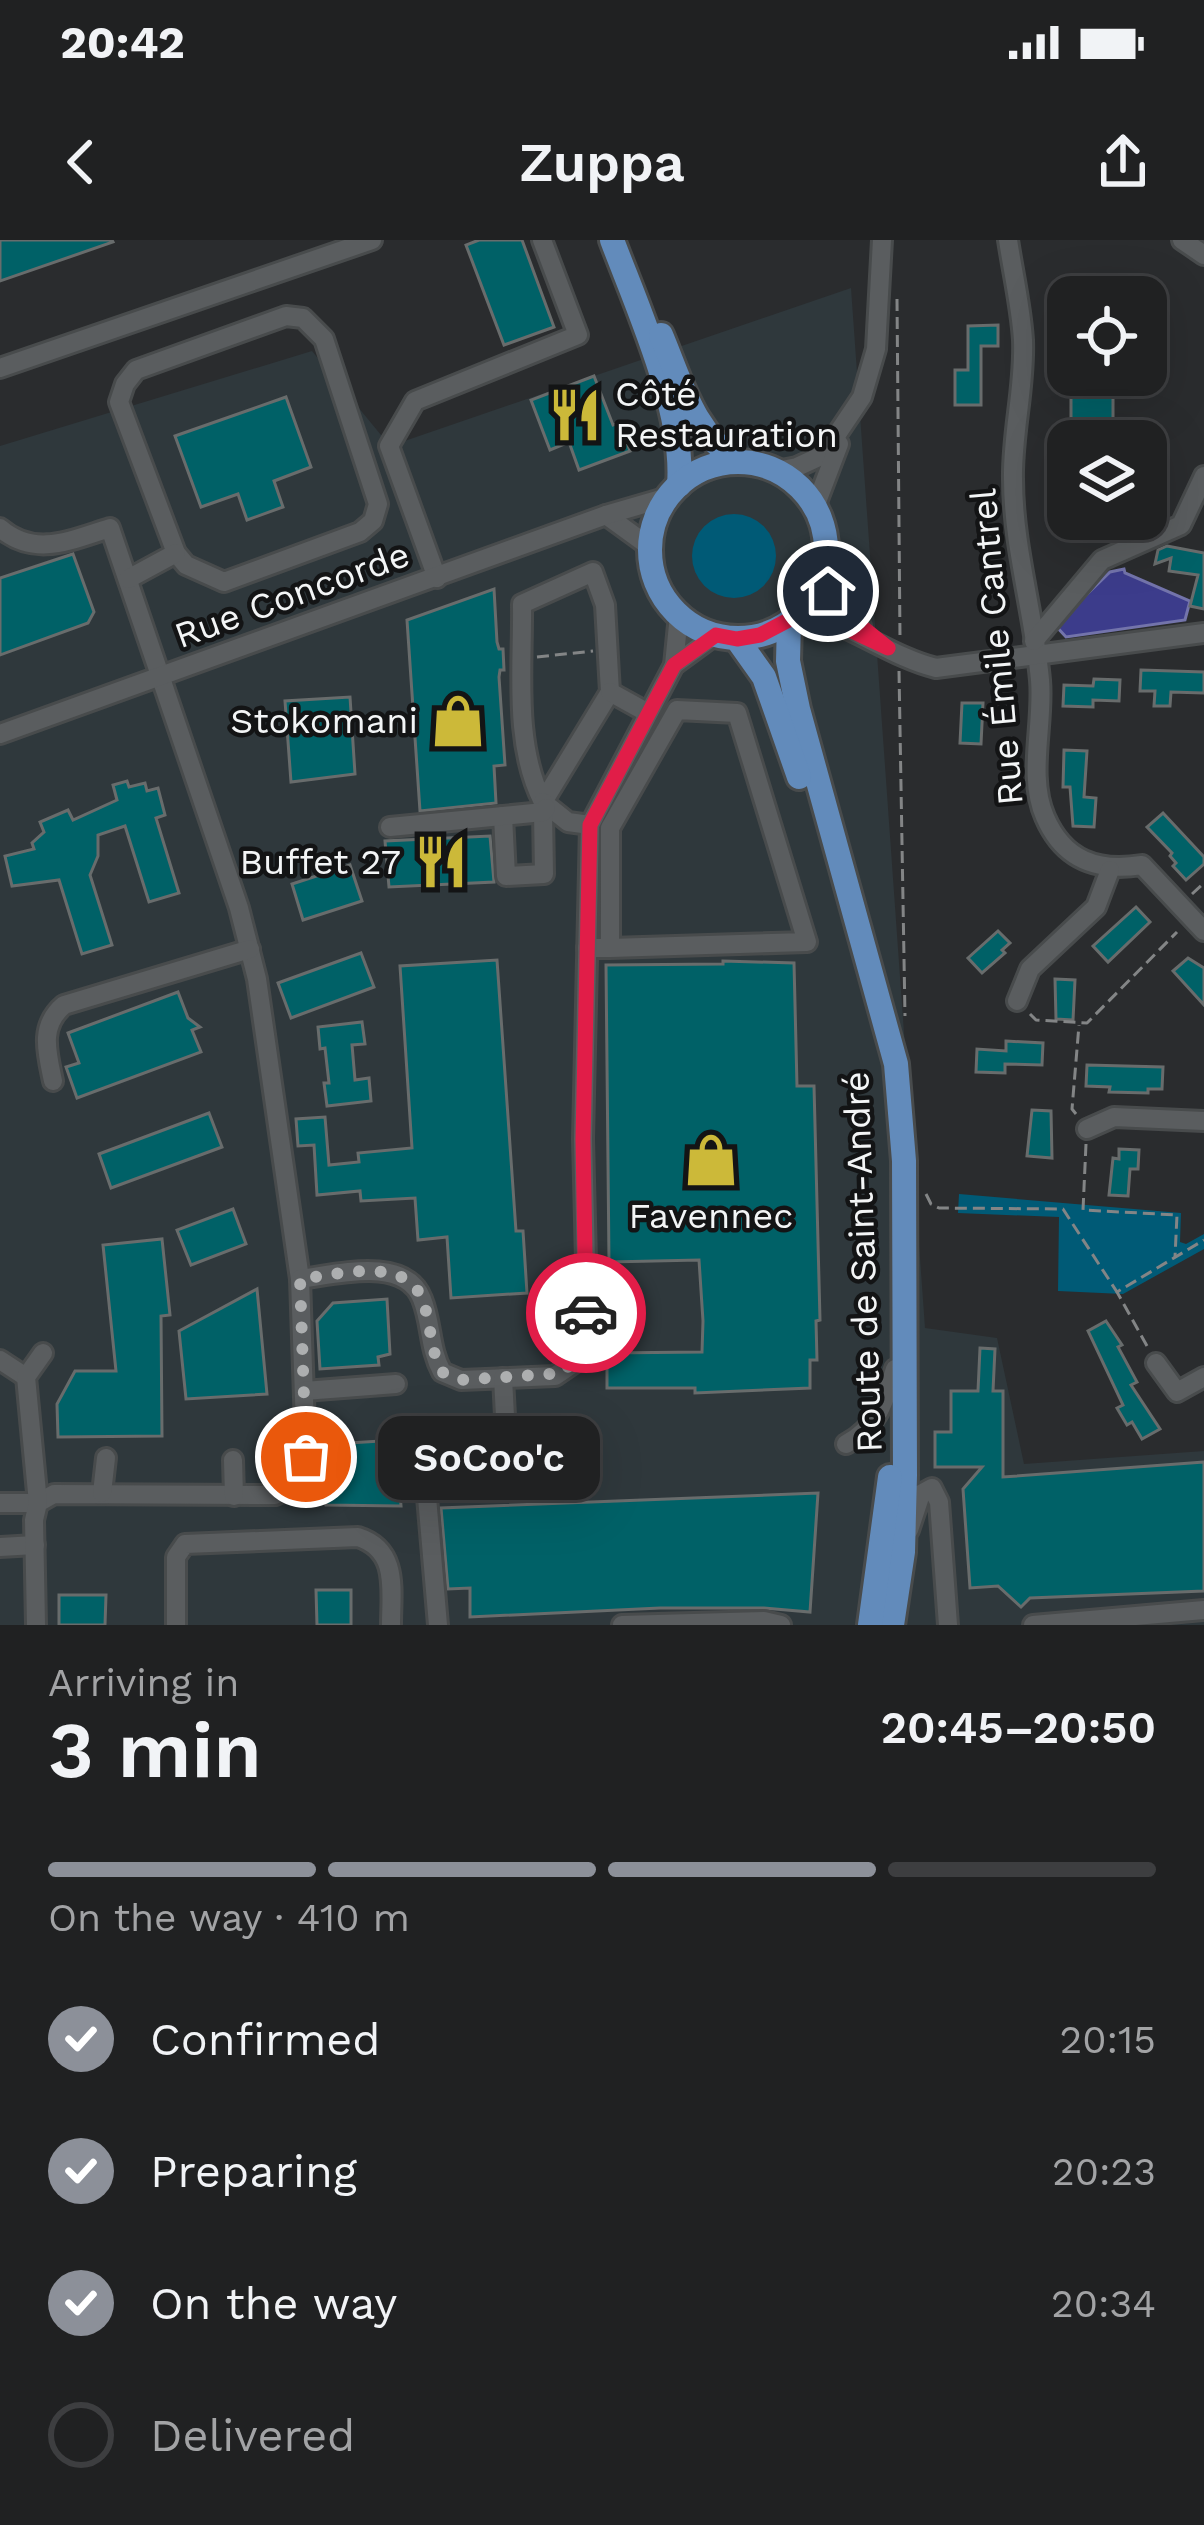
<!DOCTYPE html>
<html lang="en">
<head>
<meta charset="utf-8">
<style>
	body { margin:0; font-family:"Work Sans",sans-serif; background:#2d2e2f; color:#f1f3f6; height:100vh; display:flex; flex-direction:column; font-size:45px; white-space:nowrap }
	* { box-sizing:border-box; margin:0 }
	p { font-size:39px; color:#a2a3a5 }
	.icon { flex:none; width:66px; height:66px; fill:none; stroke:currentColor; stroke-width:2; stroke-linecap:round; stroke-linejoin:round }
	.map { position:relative; height:1385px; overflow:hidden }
	.side { display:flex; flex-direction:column; background:#202122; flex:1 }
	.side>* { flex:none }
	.controls { position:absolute; left:1047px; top:36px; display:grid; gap:24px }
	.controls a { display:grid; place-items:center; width:120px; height:120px; border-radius:24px; background:#202122; box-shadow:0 12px 48px #0002,0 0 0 3px #3d3e40; font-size:60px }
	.pin { position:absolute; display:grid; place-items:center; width:102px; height:102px; color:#fff; margin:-51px; border:6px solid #fff; border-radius:50%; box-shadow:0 3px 12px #0007 }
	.courier { position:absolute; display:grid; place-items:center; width:120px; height:120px; margin:-60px; border:9px solid #e11d48; border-radius:50%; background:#fff; color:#222; box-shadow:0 3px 15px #0007 }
	.bubble { position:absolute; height:84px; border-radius:24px; background:#202122; box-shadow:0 12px 48px #0002,0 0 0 3px #3d3e40; font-size:39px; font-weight:600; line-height:84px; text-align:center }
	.head em { font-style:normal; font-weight:600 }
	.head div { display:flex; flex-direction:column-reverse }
	.head { display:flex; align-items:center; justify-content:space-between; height:204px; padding:0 48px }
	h1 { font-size:78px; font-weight:600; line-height:90px }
	.bar { display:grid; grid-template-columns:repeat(4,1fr); gap:18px 12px; align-content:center; height:144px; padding:0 48px }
	.bar i { height:15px; border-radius:9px; background:#3d3e40 }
	.bar .current { background:#8c9099 }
	.bar p { grid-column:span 4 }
	ol { padding:0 48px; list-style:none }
	li { display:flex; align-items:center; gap:36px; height:132px }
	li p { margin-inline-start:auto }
	li .icon { padding:12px; border-radius:50%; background:#8c9099; color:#fff; stroke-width:4 }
	li:last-child { color:#a2a3a5 }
	li i { width:66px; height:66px; border:6px solid #3d3e40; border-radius:50% }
	.status { display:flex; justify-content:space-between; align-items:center; height:84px; padding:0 60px; background:#202122; direction:ltr }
	.status svg { height:33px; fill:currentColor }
	header { display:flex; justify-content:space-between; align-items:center; height:156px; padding:0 48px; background:#202122; font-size:54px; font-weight:600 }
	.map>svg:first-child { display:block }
	.built { fill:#2f383c }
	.green { fill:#005a76 }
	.water { fill:#3c3c8b; stroke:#7374ab; stroke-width:3 }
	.building { fill:#006167; stroke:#686c6c; stroke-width:3 }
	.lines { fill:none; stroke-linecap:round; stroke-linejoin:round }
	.minor-casing { stroke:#484b4c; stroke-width:24 }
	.major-casing { stroke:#484b4c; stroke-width:30 }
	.path { stroke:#838586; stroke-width:3; stroke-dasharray:12 6; stroke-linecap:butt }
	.minor { stroke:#5a5d5f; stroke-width:18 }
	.major { stroke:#628bbb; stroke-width:24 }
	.done { stroke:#adafb0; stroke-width:12; stroke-dasharray:0 21.6 }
	.route { stroke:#e11d48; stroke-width:15 }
	.labels { text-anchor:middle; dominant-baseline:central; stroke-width:9; stroke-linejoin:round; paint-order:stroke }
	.poi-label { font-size:36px; fill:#f3f5f6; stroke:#131415; text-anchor:end }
	.street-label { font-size:36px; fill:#f3f5f6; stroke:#131415 }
</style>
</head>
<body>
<div class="status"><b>20:42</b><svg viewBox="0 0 49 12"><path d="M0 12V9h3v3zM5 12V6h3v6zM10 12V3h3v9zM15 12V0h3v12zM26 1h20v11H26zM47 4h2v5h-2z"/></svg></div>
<header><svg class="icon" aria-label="back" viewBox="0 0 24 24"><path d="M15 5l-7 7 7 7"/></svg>Zuppa<svg class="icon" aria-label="share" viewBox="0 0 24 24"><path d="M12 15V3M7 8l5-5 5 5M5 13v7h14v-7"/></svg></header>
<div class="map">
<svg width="1204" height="1385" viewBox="0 0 1204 1385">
	<rect width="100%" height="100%" fill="#2a2c2e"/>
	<polygon class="built" points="851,48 925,1088 997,1098 1024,1224 1204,1211 1204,1385 0,1385 0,206 312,111 390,206"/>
	<g class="green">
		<circle cx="734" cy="316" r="42"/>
		<polygon points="959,954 1181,973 1180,1002 1186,1004 1204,994 1204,1009 1123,1054 1058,1051 1059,977 958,973"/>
	</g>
	<polygon class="water" points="1124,329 1125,333 1190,361 1185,380 1066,397 1055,385 1110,332"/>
	<g class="building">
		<polygon points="0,0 112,0 113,2 0,41"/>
		<polygon points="479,0 522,0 554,87 504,105 466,5"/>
		<polygon points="998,85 998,106 981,106 981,165 955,165 955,130 968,130 968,86"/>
		<rect x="1071" y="135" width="42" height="66"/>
		<polygon points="594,136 613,185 620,183 630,211 579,230 569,202 550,210 531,160"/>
		<polygon points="286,157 311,227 274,241 283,267 247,280 238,254 201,267 175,196"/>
		<polygon points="1167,306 1204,313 1204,369 1190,366 1198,335 1169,331 1171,318 1155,324 1158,310"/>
		<polygon points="73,314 94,372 88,383 0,415 0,338"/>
		<polygon points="494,349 497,402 499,409 503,409 504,430 500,430 499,437 505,525 494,526 496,563 420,571 407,380"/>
		<polygon points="1141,430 1204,432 1204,453 1171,452 1170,466 1154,466 1155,451 1140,451"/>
		<polygon points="1094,439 1120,440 1119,461 1093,460 1093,467 1063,466 1064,445 1093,446"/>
		<polygon points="350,457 355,534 291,542 285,461"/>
		<polygon points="962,463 983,463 981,504 960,503"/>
		<polygon points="1064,510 1087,511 1084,557 1096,558 1094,587 1073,586 1070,547 1063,547"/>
		<polygon points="127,541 129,547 145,543 147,551 158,548 165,575 156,578 179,653 149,662 125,586 98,595 98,616 90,635 112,705 82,714 59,640 12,646 5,616 34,609 32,603 44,592 40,582 68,570 73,580 117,560 113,545"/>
		<polygon points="1163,573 1204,617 1204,624 1186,640 1173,626 1176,623 1170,616 1172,613 1147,587"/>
		<polygon points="490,596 494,642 389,647 385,601"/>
		<polygon points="350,625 362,661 303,680 292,644"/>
		<polygon points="1136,667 1150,682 1108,722 1093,706"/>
		<polygon points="998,691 1010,703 1002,710 1005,713 982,733 968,718"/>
		<polygon points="361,713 374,747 291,778 278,743"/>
		<polygon points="1188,718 1204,728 1204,765 1173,731"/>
		<polygon points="497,720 516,991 523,991 527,1053 451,1058 447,997 418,1000 415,958 361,961 360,951 317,955 314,905 298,906 296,879 325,877 329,925 359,922 358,913 412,908 400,726"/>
		<polygon points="723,721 794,723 797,846 814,846 820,1080 816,1081 817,1120 810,1120 810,1148 695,1153 695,1148 607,1148 607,1113 702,1112 703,1081 699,1020 609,1022 606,725 723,724"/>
		<polygon points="1055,739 1075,740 1073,780 1056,779"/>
		<polygon points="178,752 188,778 200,787 192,790 201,812 77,858 66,827 79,823 68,793"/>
		<polygon points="362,782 365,804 352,805 355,840 369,838 371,861 327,866 324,843 329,843 325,808 320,809 318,787"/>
		<polygon points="1006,801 1043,803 1042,825 1005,824 1005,833 976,832 977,809 1006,811"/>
		<polygon points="1087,825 1163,827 1162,849 1148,849 1148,853 1109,852 1110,847 1086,846"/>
		<polygon points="1032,870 1051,871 1052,918 1027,916"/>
		<polygon points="209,873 222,907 111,948 99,914"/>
		<polygon points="1119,909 1139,910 1138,929 1130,929 1128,956 1109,955 1113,918 1119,919"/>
		<polygon points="233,969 246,1004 191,1025 177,990"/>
		<polygon points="162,999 170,1075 161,1076 162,1196 58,1197 57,1164 75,1131 116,1131 103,1005"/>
		<polygon points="257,1049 267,1154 186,1159 179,1091"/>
		<polygon points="387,1059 390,1114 378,1117 379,1125 320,1129 317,1081 333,1063"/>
		<polygon points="1106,1081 1122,1105 1118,1107 1137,1142 1131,1145 1160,1189 1142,1199 1132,1182 1127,1185 1117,1168 1123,1165 1088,1091"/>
		<polygon points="980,1108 995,1109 993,1151 1003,1151 1003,1237 1204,1222 1204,1351 1030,1358 1021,1367 998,1346 970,1348 963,1249 982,1227 935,1227 935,1192 951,1192 951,1151 978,1151"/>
		<polygon points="396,1200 401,1266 326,1265 323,1215 335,1213 334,1204"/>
		<polygon points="818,1253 810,1372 764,1368 660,1368 470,1377 470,1348 448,1349 441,1268"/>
		<polygon points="316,1350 351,1350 351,1385 317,1385"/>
		<polygon points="59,1355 106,1355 105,1385 59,1385"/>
	</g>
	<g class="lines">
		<defs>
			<g id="minor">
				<path d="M1008 0C1013 33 1021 67 1023 100 1025 147 1012 193 1013 239 1013 307 1034 373 1040 440 1044 484 1027 536 1045 577 1064 621 1098 632 1142 625L1204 691"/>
				<polyline points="1182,0 1204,15"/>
				<polygon points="286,76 303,78 324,99 378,264 373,281 360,292 224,342 186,325 176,313 119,162 125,144 136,130"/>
				<polyline points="0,128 372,0"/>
				<polyline points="777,231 797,227 823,215 862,157 876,109 882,0"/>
				<polyline points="815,267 839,204"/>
				<polyline points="606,275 650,307"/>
				<path d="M0 288C35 318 71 300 110 288L239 668 257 739 300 1039 306 1217 290 1249 275 1255 54 1254 38 1263H0"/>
				<path d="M593 332 605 365 610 452 543 562C513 504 523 427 522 364Z"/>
				<polyline points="437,338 389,206 415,161 578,95 542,0"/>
				<polyline points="822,338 834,364 861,386"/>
				<polyline points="128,339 176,313"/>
				<path d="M800 373C849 382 888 416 936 428L1204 393"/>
				<polyline points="1034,401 1102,320 1181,285 1204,236"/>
				<polyline points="674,425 715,395"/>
				<polyline points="610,452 648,473"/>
				<polyline points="0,494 606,275 668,257"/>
				<polyline points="543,562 568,582 590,585"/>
				<polyline points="503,576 506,636 544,634 543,572"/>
				<polyline points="390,587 543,572 546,568"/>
				<polyline points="587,708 610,708 807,702 737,473 677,470 610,588 610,708"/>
				<polyline points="1017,761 1030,729 1096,667 1110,630"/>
				<path d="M53 841C47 812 39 786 64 765L250 709"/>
				<polyline points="1087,889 1114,877 1204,881"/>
				<path d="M300 1039C335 1035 405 1015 422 1059 432 1084 429 1108 442 1132L461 1140 555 1136 574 1123 588 1102 583 899 590 585 674 425 679 375"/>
				<polyline points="0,1120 26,1137"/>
				<polyline points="1156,1123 1177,1152 1204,1137"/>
				<polyline points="304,1151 396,1144"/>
				<path d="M846 1204C877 1188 885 1160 895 1129"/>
				<polyline points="233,1220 234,1256"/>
				<polyline points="102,1253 106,1218"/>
				<polyline points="909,1290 921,1254 932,1248 939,1262 948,1385"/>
				<polyline points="0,1307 35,1305"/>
				<polyline points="36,1385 34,1280 38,1263 26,1137 43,1113"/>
				<path d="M176 1385V1317L185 1304 358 1297C399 1310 391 1350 391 1385"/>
				<polyline points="438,1385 422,1199 506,1195 503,1138"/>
				<polyline points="622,1385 764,1381 781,1385"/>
				<polyline points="1033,1385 1204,1370"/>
			</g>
			<g id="major">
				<path d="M612 0C638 69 685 172 679 245"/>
				<path d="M661 95C681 142 693 193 739 222"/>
				<circle cx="738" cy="310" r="88"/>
				<polyline points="789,382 788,421 798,469 896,824 904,921 905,1235 903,1312 892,1385"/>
				<polyline points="737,399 764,437 799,537"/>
				<polyline points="870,1385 890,1237"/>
			</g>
		</defs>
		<use href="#minor" class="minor-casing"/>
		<use href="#major" class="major-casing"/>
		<g class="path">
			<polyline points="897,59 900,398"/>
			<polyline points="537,417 593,411"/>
			<polyline points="899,431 905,776"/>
			<polyline points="1192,654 1204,643"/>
			<polyline points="1030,774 1036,780 1087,783 1177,692"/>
			<polyline points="1076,874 1072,869 1079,785"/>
			<polyline points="1086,904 1083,970 1177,975 1175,1017"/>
			<polyline points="926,954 931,964 939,968 1063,969 1117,1052"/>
			<polyline points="1147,1106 1117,1052 1204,1000"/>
		</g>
		<use href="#minor" class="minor"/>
		<use href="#major" class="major"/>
	</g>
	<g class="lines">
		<path class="done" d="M306 1217 300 1039C335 1035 405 1015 422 1059 432 1084 429 1108 442 1132L461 1140 563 1133 588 1102 586 1073"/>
		<polyline class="route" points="586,1073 583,899 590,585 674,425 716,395 737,399 760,395 800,374 824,378 888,408 834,364 828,351"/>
	</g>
	<defs>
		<symbol id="restaurant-bare" viewBox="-9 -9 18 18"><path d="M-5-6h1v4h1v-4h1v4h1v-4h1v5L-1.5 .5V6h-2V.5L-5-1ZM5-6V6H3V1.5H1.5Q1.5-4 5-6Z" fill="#ccb939" stroke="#131415" stroke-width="2.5" paint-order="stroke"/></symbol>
		<symbol id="shop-bare" viewBox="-9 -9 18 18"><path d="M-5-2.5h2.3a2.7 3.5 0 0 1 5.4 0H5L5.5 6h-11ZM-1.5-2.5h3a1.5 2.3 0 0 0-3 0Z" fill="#ccb939" stroke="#131415" stroke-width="2.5" paint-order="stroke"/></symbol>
	</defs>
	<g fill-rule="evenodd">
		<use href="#restaurant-bare" x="537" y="137" width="76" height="76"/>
		<use href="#shop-bare" x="420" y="443" width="76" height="76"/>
		<use href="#restaurant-bare" x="403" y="584" width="76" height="76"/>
		<use href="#shop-bare" x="673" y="882" width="76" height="76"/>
	</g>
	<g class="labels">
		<g class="poi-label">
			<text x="615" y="154" text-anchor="start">Côté<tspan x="615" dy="41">Restauration</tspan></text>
			<text x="418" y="481">Stokomani</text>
			<text x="401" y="622">Buffet 27</text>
			<text x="711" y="976" text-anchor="middle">Favennec</text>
		</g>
		<g class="street-label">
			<text transform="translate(292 355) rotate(-20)">Rue Concorde</text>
			<text transform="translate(997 407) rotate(-95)">Rue Émile Cantrel</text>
			<text transform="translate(863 1022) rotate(-92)">Route de Saint-André</text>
		</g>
	</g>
</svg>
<div class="controls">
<a><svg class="icon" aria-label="locate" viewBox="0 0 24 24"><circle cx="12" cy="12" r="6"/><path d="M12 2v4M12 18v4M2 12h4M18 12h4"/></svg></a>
<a><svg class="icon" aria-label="layers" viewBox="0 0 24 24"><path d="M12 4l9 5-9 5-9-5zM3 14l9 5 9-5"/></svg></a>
</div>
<div class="pin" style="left:306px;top:1217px;background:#ea580c"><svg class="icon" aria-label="bag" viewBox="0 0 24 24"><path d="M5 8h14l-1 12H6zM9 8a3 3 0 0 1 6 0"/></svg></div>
<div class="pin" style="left:828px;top:351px;background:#1f2937"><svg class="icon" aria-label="home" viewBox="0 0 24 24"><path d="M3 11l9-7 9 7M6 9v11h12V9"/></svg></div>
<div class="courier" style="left:586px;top:1073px"><svg class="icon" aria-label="car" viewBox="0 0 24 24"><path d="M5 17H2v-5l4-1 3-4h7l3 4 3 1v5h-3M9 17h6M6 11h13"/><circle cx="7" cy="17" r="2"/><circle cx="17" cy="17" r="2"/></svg></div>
<div class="bubble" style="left:378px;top:1176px;width:222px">SoCoo'c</div>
</div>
<section class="side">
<div class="head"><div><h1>3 min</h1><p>Arriving in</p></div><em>20:45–20:50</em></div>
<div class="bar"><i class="current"></i><i class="current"></i><i class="current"></i><i></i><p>On the way · 410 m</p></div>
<ol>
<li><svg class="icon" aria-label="check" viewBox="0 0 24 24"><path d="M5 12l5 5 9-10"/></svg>Confirmed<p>20:15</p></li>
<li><svg class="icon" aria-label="check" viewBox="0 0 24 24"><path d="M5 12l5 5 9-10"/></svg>Preparing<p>20:23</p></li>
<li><svg class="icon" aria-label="check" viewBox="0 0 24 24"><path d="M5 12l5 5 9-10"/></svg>On the way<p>20:34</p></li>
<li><i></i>Delivered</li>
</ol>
</section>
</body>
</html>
